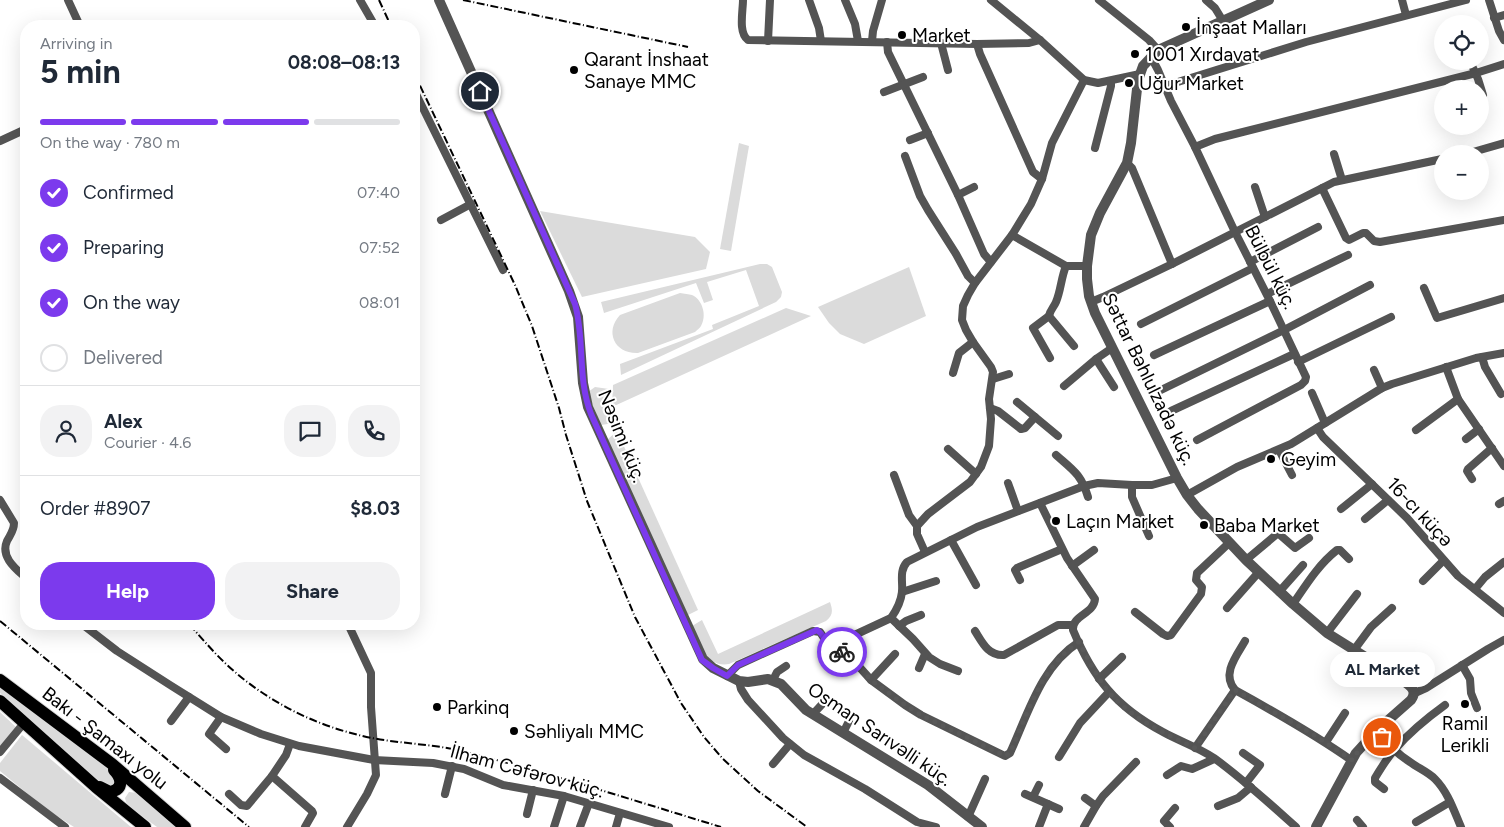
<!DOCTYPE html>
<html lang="en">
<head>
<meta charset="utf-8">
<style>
	body { margin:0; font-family:Figtree,sans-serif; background:#f2f2f3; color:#1f2937; height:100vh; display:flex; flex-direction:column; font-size:19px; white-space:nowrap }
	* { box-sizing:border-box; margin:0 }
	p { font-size:16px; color:#747a83 }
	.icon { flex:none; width:28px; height:28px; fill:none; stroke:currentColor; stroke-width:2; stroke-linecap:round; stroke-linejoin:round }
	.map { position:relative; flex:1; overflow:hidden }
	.panel { position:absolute; left:20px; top:20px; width:400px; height:610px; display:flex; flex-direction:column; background:#fff; border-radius:20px; box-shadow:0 5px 20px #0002 }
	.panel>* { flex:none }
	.fabs { position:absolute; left:1434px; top:15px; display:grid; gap:10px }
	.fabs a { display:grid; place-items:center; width:55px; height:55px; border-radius:50%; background:#fff; box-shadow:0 5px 20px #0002; font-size:25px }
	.pin { position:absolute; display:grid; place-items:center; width:42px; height:42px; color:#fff; margin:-21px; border:2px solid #fff; border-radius:50%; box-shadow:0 1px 5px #0007 }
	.courier { position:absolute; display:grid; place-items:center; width:50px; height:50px; margin:-25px; border:4px solid #7c3aed; border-radius:50%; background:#fff; color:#222; box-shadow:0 1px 6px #0007 }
	.bubble { position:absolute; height:35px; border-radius:18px; background:#fff; box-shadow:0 5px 20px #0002; font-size:16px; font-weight:700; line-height:35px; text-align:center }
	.head em { font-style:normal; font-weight:700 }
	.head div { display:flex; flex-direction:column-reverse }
	.head { display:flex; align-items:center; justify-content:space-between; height:85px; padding:0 20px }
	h1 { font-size:32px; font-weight:700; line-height:38px }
	.bar { display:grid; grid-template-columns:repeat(4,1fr); gap:8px 5px; align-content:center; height:60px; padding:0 20px }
	.bar i { height:6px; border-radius:4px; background:#e0e1e3 }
	.bar .on { background:#7c3aed }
	.bar p { grid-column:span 4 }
	.line { display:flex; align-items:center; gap:12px; padding:0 20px; border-top:1px solid #e0e1e3 }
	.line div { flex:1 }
	.round { display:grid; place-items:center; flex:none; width:52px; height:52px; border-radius:20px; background:#f2f2f3 }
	ol { padding:0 20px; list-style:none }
	li { display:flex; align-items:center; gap:15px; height:55px }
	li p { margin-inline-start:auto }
	li .icon { padding:5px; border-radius:50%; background:#7c3aed; color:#fff; stroke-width:4 }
	li:last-child { color:#747a83 }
	li i { width:28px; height:28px; border:2px solid #e0e1e3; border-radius:50% }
	.primary-button { display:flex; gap:10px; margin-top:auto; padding:10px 20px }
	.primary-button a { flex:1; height:58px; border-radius:20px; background:#7c3aed; color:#fff; font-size:20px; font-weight:700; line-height:58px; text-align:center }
	.primary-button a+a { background:#f2f2f3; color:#1f2937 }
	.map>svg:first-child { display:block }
	.green { fill:#dbdbdb }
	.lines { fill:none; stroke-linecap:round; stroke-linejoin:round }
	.trunk-casing { stroke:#dbdbdb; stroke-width:14 }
	.minor { stroke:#545454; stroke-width:8 }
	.tertiary { stroke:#545454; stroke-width:10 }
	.trunk { stroke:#000; stroke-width:12 }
	.rail { stroke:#000; stroke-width:2; stroke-dasharray:8 2.5 1 2.5; stroke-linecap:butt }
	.done { stroke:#595959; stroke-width:5; stroke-dasharray:0 9 }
	.route { stroke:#7c3aed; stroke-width:6 }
	.poi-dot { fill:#000; stroke:#fff; stroke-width:2 }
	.labels { text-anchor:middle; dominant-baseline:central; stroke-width:4; stroke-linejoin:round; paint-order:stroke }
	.poi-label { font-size:19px; fill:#000; stroke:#fff; text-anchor:start }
	.street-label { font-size:19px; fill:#000; stroke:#fff }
</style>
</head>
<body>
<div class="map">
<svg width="1504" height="827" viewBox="0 0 1504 827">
	<rect width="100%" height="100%" fill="#fff"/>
	<g class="green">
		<polygon points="739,143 749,146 731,251 720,249"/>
		<polygon points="540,211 695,237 710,252 706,269 582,297"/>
		<polygon points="760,264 767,264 772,267 782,292 781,297 776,302 621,375 620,364 713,329 712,325 759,306 746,270 707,282 713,300 704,303 696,283 604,313 601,302"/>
		<polygon points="909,267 926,316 864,344 840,334 829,323 818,307"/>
		<path d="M680 293C684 294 689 294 692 295 703 300 707 316 701 326 700 328 697 330 695 332L638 353C615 354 604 332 620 315Z"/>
		<polygon points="786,308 811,316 612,407 613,385"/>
		<polygon points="595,387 609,389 608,410 614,423 601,425 589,396 588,392"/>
		<polygon points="617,431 698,610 688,615 607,440"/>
		<path d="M830 602C833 611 833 615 826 621L729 664C706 668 700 643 692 626L702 620 718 654Z"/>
		<polygon points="0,688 113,773 116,778 113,787 101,784 0,693"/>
		<polygon points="0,712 16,727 0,746"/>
		<polygon points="22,735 131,827 74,827 46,809 0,771 0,763"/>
		<polygon points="129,792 137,793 176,827 157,827 131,808 126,802 125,798"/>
	</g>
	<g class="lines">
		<defs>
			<g id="trunk">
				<polyline points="0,680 112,764 185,827"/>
				<polyline points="0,701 96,787 145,827"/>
				<path d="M100 787 110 792C124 789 122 778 114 770"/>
			</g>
		</defs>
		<use href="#trunk" class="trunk-casing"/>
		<g class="minor">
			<polyline points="68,0 80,26"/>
			<polyline points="360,0 375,26"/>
			<path d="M743 0C743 11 738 33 748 40L977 44 1029 43 1040 40"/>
			<polyline points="809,0 819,28 821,41"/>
			<polyline points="845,0 855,24 858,41"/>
			<polyline points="991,0 1040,40 1084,80 1098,83 1140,74"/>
			<polyline points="1099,0 1149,40 1158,50"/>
			<polyline points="1206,0 1215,8 1223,21"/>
			<polyline points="1402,0 1406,15"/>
			<polyline points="1489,0 1499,31 1504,40"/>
			<polyline points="1494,18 1504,15"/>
			<polyline points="768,41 770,0"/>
			<polyline points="872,41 873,31 882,0"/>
			<polyline points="887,42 888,52 958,195 984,254 991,262"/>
			<polyline points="941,43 948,70"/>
			<polyline points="977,44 980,54 1033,172 1042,179"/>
			<polyline points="1151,57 1158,70 1171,101 1195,147 1235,232 1270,301 1306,377 1305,381 1301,385 1197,440"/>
			<polyline points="1470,61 1478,79 1483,95"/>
			<polyline points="1165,86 1306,42 1466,0"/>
			<polyline points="414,90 503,270"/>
			<polyline points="884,92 923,77"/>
			<polyline points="910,140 928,133"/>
			<polyline points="0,141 26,129"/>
			<polyline points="1195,147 1215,139 1476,73 1504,64"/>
			<polyline points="1095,148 1111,86 1111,81"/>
			<polyline points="1334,154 1342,180"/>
			<polyline points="1466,154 1504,143"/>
			<polyline points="905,156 920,196 928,210 956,254 968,276 975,283"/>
			<polyline points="1127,163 1132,168 1172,264"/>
			<polyline points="1255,187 1265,217"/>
			<polyline points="1322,188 1346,238 1349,240 1363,233 1366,233 1374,241 1380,242 1504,220"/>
			<polyline points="958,195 974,187"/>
			<polyline points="441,220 471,204"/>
			<polyline points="1012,235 1066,266"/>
			<polyline points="1250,262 1318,227"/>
			<polyline points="1424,288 1437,318 1504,298"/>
			<polyline points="1267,294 1348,255"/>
			<polyline points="1091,302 1103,297 1172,264 1334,182 1442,159"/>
			<polyline points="1049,316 1033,328 1050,358"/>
			<polyline points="1141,324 1253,268"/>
			<path d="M1074 346 1049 316C1050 310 1054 307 1056 302 1061 290 1061 278 1066 266H1087"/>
			<polyline points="1154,355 1270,301"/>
			<polyline points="1482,357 1485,367 1501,394"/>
			<polyline points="1096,359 1114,387"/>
			<polyline points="1298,362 1391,317"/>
			<polyline points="1446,367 1458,399 1504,466"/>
			<polyline points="1374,370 1382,388"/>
			<polyline points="953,373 959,353 973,342"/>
			<polyline points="993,379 1009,374"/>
			<polyline points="1064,386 1096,359 1112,348"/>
			<polyline points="1161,390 1284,330 1370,285"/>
			<polyline points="1312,393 1325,423"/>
			<polyline points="1017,402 1058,436"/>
			<polyline points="990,408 998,411 1021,429 1025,428 1035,417"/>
			<polyline points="1171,411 1294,354"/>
			<polyline points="1317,428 1323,437 1407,518 1458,576 1504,613"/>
			<polyline points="1416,430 1458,399"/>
			<polyline points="1466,439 1479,429"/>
			<polyline points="948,449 976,474"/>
			<polyline points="1279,450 1292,475"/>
			<path d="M1056 455C1073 470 1081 474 1088 497"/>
			<polyline points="894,475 909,515 917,526"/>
			<polyline points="1472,479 1467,471 1468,469 1492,448"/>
			<polyline points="1008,483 1018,511"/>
			<polyline points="1132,485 1132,497 1149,536"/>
			<polyline points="1187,495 1237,467 1291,444 1382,388 1392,384 1476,358 1504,353"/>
			<path d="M0 500 14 523C14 531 10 535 7 541 0 557 16 569 26 578"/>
			<path d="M1040 503 1067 558 1095 599C1094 614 1072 615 1073 630 1093 678 1116 707 1163 732 1179 741 1198 747 1214 758 1243 779 1269 803 1296 827"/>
			<polyline points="1499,504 1504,501"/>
			<polyline points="1341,509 1372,484"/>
			<polyline points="1365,519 1388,500"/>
			<polyline points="951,540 976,585"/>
			<polyline points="925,552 917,534 917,526 928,514 970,482 981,467 989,446 991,419 989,399 993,372 991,367 973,342 966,330 962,320 963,306 968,295 975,283 1012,235 1031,204 1042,179 1052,143 1084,80"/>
			<polyline points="1246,560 1277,534 1279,534 1295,548 1309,538"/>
			<polyline points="1072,566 1094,550"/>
			<polyline points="1020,580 1015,570 1017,568 1062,549"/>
			<polyline points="1423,581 1443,561"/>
			<polyline points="1475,589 1485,577 1504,562"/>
			<polyline points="902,592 936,581"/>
			<polyline points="1279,592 1303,565"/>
			<path d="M1293 604C1306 585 1318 565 1337 550H1340L1349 559"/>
			<polyline points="1227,608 1258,573"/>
			<polyline points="1135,612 1163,634 1167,636 1171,635 1201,594 1202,587 1196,580 1197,573 1229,543"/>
			<polyline points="891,618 913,639 929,657 940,664 958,671"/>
			<polyline points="82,624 117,651 170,685 221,717 261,734 299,746 374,760 433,763 464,769 503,785 564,796 669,827"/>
			<polyline points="899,626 906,621 921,615"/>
			<path d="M975 631C982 642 988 656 1004 655L1058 625H1073"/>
			<polyline points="1327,633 1357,594"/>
			<path d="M833 645 841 652 854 661 871 680 905 705 921 715 1005 756 1010 753C1028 714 1041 666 1079 642"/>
			<polyline points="1354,650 1371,627 1392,608"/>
			<polyline points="1462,665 1470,679 1471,693 1477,708"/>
			<polyline points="919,668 925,654"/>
			<path d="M727 676 738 665 813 631 820 632 826 641 833 645 891 618C896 611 901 601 902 592 903 581 899 571 907 562L977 527 1084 486 1098 483 1132 485H1152L1177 478"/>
			<polyline points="1399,678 1417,658"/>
			<polyline points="1099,679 1122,657"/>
			<polyline points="773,680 777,672 786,666"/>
			<polyline points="871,680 895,654"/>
			<polyline points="739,681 741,689 748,700 783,738 804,755 865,789 917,822 936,827"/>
			<path d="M1235 690C1221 674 1237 655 1245 641"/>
			<polyline points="1415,693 1426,688 1488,649 1504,640"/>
			<polyline points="813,714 827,699"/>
			<polyline points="221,717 209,734 226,749"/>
			<polyline points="171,721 189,697"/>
			<path d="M1377 730C1386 742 1397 754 1410 762 1418 768 1428 772 1435 779 1448 792 1454 811 1461 827"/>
			<polyline points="843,733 849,721"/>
			<polyline points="1326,742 1345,713"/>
			<polyline points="290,744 286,755 272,776 312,811 313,813 305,827"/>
			<path d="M1195 748 1235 690C1275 712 1314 734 1351 760"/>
			<polyline points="0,752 24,723"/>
			<polyline points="1243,753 1260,765 1246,783"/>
			<polyline points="1059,757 1080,723 1109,692"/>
			<polyline points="773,764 790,744"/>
			<polyline points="1167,775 1181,766 1192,769 1214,759"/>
			<polyline points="0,778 65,827"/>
			<path d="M1384 789 1375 782V778C1381 768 1387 758 1395 749 1410 732 1427 718 1445 705"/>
			<polyline points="229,794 241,805 247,806 272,776"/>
			<polyline points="445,794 452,766"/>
			<polyline points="1025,794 1059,809"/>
			<polyline points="1033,797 1039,785"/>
			<polyline points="1085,798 1096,806"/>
			<polyline points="1218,806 1238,798 1251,787"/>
			<polyline points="527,814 533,790"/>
			<polyline points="968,817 985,779"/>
			<polyline points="1357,820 1363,827"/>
			<polyline points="1416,822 1450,802"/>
			<polyline points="347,827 367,794 376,775 371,707 371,673 348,624"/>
			<polyline points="554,827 564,796"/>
			<polyline points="580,827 589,803"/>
			<polyline points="616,827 620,813"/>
			<polyline points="1039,827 1048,804"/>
			<polyline points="1084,827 1096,806 1103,796 1136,762"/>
			<polyline points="1170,827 1164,821 1175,808"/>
		</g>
		<g class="tertiary">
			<polyline points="439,0 569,291 578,317 583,383 588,407 703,659 713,668 739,681 748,682 768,679 781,684 806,710 928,785 982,827"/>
			<path d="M1269 0 1158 50 1143 66 1138 80 1131 143 1127 163 1100 213 1091 235 1087 266V279L1089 296 1095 313 1177 478 1187 495 1198 509 1246 560 1293 604 1327 633 1399 678C1407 684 1419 689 1411 700L1377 730 1356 753 1316 827"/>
		</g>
		<use href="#trunk" class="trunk"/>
		<g class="rail">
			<polyline points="379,0 391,26"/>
			<polyline points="463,0 688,47"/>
			<polyline points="414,73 515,285 532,326 559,408 566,435 587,501 635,617 681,703 704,737 723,759 758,791 807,827"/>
			<polyline points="0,621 249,827"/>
			<path d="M190 624C197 634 206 643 215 653 257 697 312 726 372 738 403 744 435 744 466 752 552 774 636 801 721 827"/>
		</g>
	</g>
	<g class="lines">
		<path class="done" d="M842 652 854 661 871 680 905 705 921 715 1005 756 1010 753C1027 715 1041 666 1079 642 1088 659 1096 675 1107 690 1129 717 1164 733 1195 748L1235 690 1311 733 1352 760 1361 747 1377 730 1382 737"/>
		<path class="route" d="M480 91 575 304C585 340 577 378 591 414L702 660 713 668 727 676 738 665 817 630C822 633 824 639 828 642 833 646 837 649 842 652"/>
	</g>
	<g class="poi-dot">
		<circle cx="1186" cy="27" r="5"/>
		<circle cx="902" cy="35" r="5"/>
		<circle cx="1135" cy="54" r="5"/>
		<circle cx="574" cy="70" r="5"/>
		<circle cx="1129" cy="83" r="5"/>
		<circle cx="1271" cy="459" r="5"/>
		<circle cx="1056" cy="521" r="5"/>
		<circle cx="1204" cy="525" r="5"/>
		<circle cx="1465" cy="704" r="5"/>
		<circle cx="437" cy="707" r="5"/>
		<circle cx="514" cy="731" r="5"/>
	</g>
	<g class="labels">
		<g class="poi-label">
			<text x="1196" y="27">İnşaat Malları</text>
			<text x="912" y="35">Market</text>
			<text x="1145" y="54">1001 Xırdavat</text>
			<text x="584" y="59">Qarant İnshaat<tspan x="584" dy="22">Sanaye MMC</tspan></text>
			<text x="1139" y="83">Uğur Market</text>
			<text x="1281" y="459">Geyim</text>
			<text x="1066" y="521">Laçın Market</text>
			<text x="1214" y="525">Baba Market</text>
			<text x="447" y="707">Parkinq</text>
			<text x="1465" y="723" text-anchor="middle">Ramil<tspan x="1465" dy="22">Lerikli</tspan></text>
			<text x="524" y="731">Səhliyalı MMC</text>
		</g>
		<g class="street-label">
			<text transform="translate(1271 267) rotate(63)">Bülbül küç.</text>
			<text transform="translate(1149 379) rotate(64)">Səttar Bəhlulzadə küç.</text>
			<text transform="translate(622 436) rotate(68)">Nəsimi küç.</text>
			<text transform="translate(1420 512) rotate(47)">16-cı küçə</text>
			<text transform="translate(880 734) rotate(34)">Osman Sarıvəlli küç.</text>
			<text transform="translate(105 738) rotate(38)">Bakı - Şamaxı yolu</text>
			<text transform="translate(527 771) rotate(15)">İlham Cəfərov küç.</text>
		</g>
	</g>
</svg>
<div class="fabs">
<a><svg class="icon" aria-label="locate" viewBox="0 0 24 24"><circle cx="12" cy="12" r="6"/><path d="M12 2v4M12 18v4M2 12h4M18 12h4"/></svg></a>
<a>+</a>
<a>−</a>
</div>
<div class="pin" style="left:1382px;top:737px;background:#ea580c"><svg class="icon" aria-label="bag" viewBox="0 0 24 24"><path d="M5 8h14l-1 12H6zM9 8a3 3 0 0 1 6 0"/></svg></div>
<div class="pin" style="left:480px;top:91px;background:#1f2937"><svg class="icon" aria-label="home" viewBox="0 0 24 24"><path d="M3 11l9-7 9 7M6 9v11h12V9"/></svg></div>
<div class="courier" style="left:842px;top:652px"><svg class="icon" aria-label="bike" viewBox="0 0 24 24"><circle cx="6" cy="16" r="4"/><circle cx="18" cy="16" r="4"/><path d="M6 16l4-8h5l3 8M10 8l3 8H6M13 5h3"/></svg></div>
<div class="bubble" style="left:1330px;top:652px;width:105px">AL Market</div>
<section class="panel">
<div class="head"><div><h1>5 min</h1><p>Arriving in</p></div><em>08:08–08:13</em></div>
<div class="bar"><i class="on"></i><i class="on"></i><i class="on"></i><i></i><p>On the way · 780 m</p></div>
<ol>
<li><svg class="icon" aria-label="check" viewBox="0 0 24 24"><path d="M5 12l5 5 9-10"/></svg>Confirmed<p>07:40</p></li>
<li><svg class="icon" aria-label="check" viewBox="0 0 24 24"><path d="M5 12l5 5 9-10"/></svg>Preparing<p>07:52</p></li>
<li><svg class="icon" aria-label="check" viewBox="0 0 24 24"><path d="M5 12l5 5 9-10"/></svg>On the way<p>08:01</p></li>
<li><i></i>Delivered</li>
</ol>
<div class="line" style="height:90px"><a class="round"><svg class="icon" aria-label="person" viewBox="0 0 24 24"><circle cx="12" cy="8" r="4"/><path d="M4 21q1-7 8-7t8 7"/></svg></a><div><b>Alex</b><p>Courier · 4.6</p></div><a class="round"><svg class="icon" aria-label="chat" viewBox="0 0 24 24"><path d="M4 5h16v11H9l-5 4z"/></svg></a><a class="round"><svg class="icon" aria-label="phone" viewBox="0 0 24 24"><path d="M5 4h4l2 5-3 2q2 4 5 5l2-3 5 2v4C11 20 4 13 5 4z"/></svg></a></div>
<div class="line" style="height:65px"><div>Order #8907</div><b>$8.03</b></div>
<div class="primary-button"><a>Help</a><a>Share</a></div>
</section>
</div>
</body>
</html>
